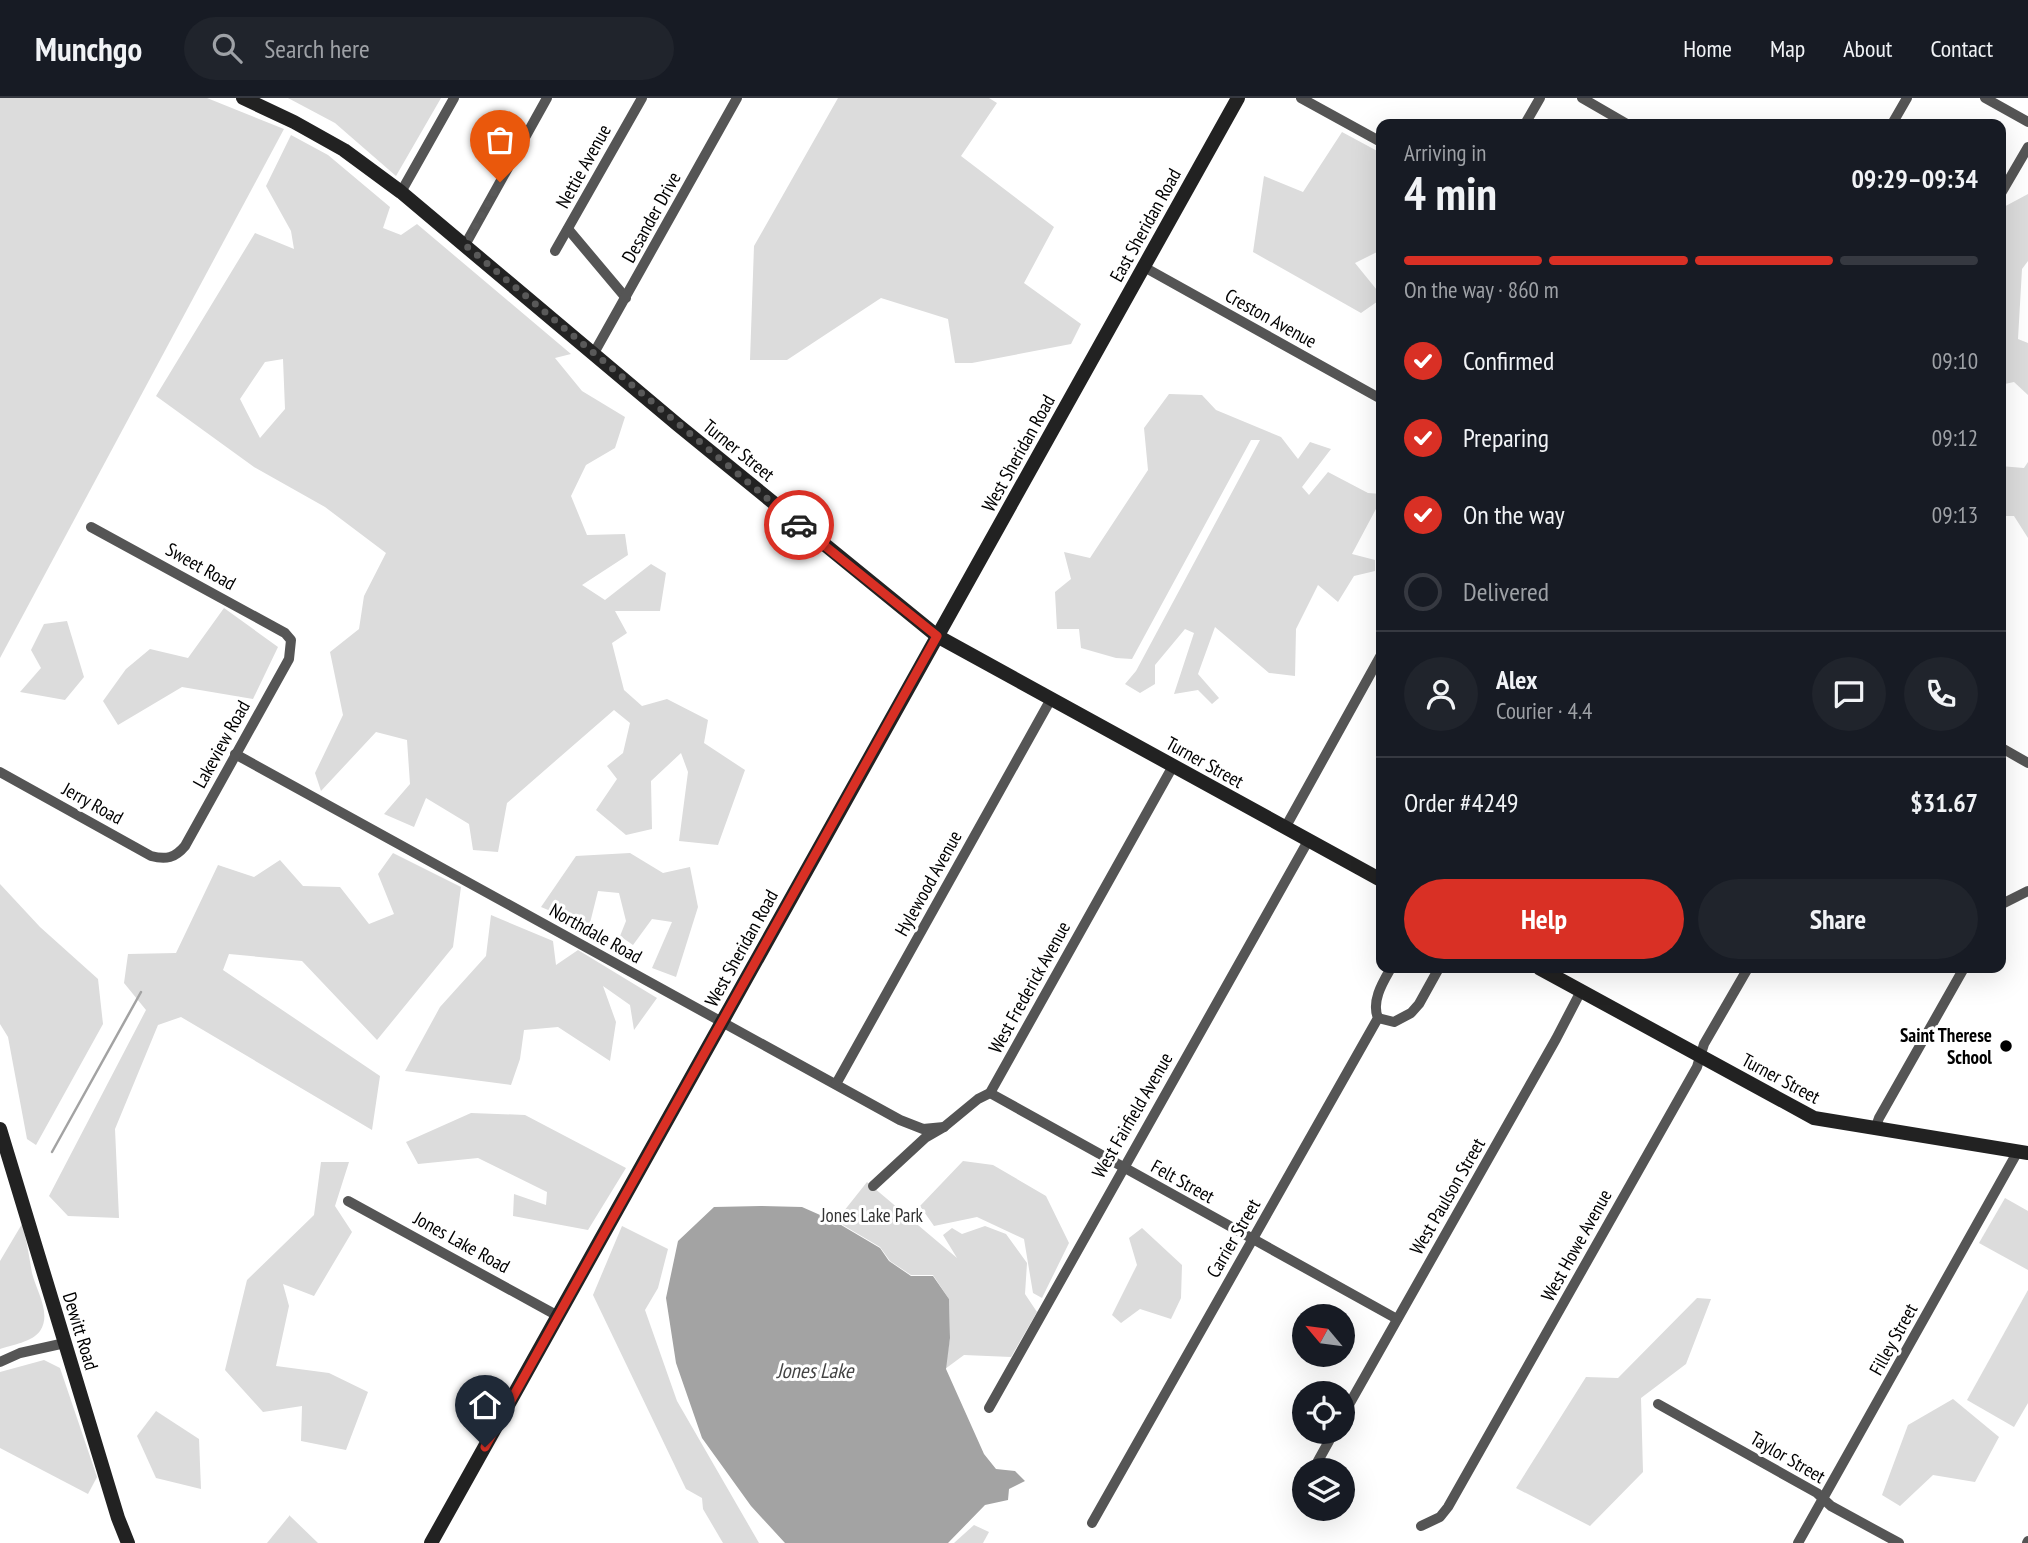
<!DOCTYPE html>
<html lang="en">
<head>
<meta charset="utf-8">
<style>
	body { margin:0; font-family:"PT Sans Narrow",sans-serif; background:#20242c; color:#f1f3f6; height:100vh; display:flex; flex-direction:column; font-size:26px; white-space:nowrap }
	* { box-sizing:border-box; margin:0 }
	p { font-size:23px; color:#9ea1a6 }
	.icon { flex:none; width:38px; height:38px; fill:none; stroke:currentColor; stroke-width:2; stroke-linecap:round; stroke-linejoin:round }
	.map { position:relative; flex:1; overflow:hidden }
	.side { position:absolute; left:1376px; top:21px; width:630px; height:854px; display:flex; flex-direction:column; background:#171b24; border-radius:14px; box-shadow:0 7px 28px #0002 }
	.side>* { flex:none }
	.needle { width:46px; rotate:299deg }
	.tools { position:absolute; left:1292px; top:1206px; display:grid; gap:14px }
	.tools a { display:grid; place-items:center; width:63px; height:63px; border-radius:50%; background:#171b24; box-shadow:0 7px 28px #0002; font-size:35px }
	.pin { position:absolute; display:grid; place-items:center; width:60px; height:60px; color:#fff; margin:-72px -30px; border-radius:50% 50% 50% 0; rotate:-45deg; box-shadow:0 0 7px #0007 }
	.pin .icon { rotate:45deg }
	.courier { position:absolute; display:grid; place-items:center; width:70px; height:70px; margin:-35px; border:5px solid #d93025; border-radius:50%; background:#fff; color:#222; box-shadow:0 2px 9px #0007 }
	.headline em { font-style:normal; font-weight:700 }
	.headline div { display:flex; flex-direction:column-reverse }
	.headline { display:flex; align-items:center; justify-content:space-between; height:119px; padding:0 28px }
	h1 { font-size:46px; font-weight:700; line-height:52px }
	.bar { display:grid; grid-template-columns:repeat(4,1fr); gap:10px 7px; align-content:center; height:84px; padding:0 28px }
	.bar i { height:9px; border-radius:5px; background:#363941 }
	.bar .on { background:#d93025 }
	.bar p { grid-column:span 4 }
	.line { display:flex; align-items:center; gap:18px; padding:0 28px; border-top:2px solid #363941 }
	.line div { flex:1 }
	.round { display:grid; place-items:center; flex:none; width:74px; height:74px; border-radius:37px; background:#20242c }
	ol { padding:0 28px; list-style:none }
	li { display:flex; align-items:center; gap:21px; height:77px }
	li p { margin-inline-start:auto }
	li .icon { padding:7px; border-radius:50%; background:#d93025; color:#fff; stroke-width:4 }
	li:last-child { color:#9ea1a6 }
	li i { width:38px; height:38px; border:4px solid #363941; border-radius:50% }
	.action { display:flex; gap:14px; margin-top:auto; padding:14px 28px }
	.action a { flex:1; height:80px; border-radius:42px; background:#d93025; color:#fff; font-size:28px; font-weight:700; line-height:80px; text-align:center }
	.action a+a { background:#20242c; color:#f1f3f6 }
	header { display:flex; align-items:center; gap:42px; box-sizing:border-box; height:98px; padding:0 35px; background:#171b24; border-bottom:2px solid #363941 }
	header strong { font-size:33px }
	nav { display:flex; gap:38px; margin-inline-start:auto; font-size:24px }
	.search { width:490px; height:63px; background:#20242c; display:flex; align-items:center; gap:18px; box-sizing:border-box; padding:0 24px; border-radius:38px; color:#9ea1a6; font-size:26px }
	.map>svg:first-child { display:block }
	.green { fill:#dcdcdc; fill-rule:evenodd }
	.water { fill:#a3a3a3 }
	.lines { fill:none; stroke-linecap:round; stroke-linejoin:round }
	.stream { stroke:#a3a3a3; stroke-width:2.5 }
	.street { stroke:#555; stroke-width:10 }
	.secondary { stroke:#222; stroke-width:14 }
	.done { stroke:#595959; stroke-width:7; stroke-dasharray:0 12.6 }
	.route { stroke:#d93025; stroke-width:9 }
	.poi-dot { fill:#000; stroke:#fff; stroke-width:2.5 }
	.labels { text-anchor:middle; dominant-baseline:central; stroke-width:6; stroke-linejoin:round; paint-order:stroke }
	.street-label { font-size:19px; fill:#000; stroke:#fff }
	.poi-label { font-size:19px; font-weight:bold; fill:#000; stroke:#fff; text-anchor:end }
	.park-label { font-size:19px; fill:#333; stroke:#fff }
	.water-label { font-size:21px; font-style:italic; fill:#444; stroke:#fff }
</style>
</head>
<body>
<header>
<strong>Munchgo</strong>
<div class="search"><svg class="icon" aria-label="search" viewBox="0 0 24 24"><circle cx="10" cy="10" r="6"/><path d="M15 15l6 6"/></svg>Search here</div>
<nav><a>Home</a><a>Map</a><a>About</a><a>Contact</a></nav>
</header>
<div class="map">
<svg width="2028" height="1445" viewBox="0 0 2028 1445">
	<rect width="100%" height="100%" fill="#fff"/>
	<g class="green">
		<polygon points="0,0 207,0 284,31 0,560"/>
		<polygon points="288,0 441,0 396,78 335,25"/>
		<polygon points="838,0 989,0 997,5 961,58 1054,129 1024,185 1081,226 1071,246 972,265 955,265 948,221 881,200 787,262 750,262 754,148"/>
		<polygon points="1342,34 1381,55 1381,152 1355,165 1381,197 1381,201 1361,215 1253,154 1264,78 1303,94"/>
		<path d="M291 37 328 57 390 109 383 130 401 137 417 126 571 256 555 260 582 293 625 319 615 350 586 367 571 398 587 437 625 436 628 457 582 487 605 502 651 466 666 475 660 513H615L627 535 612 545 624 592 642 608 667 601 708 622 704 645 745 672 718 747 679 743 688 674 681 655 651 683 652 731 626 737 596 712 617 681 607 668 623 655 630 625 614 612 507 705 498 754 473 752 469 726 426 700 414 729 384 716 410 686 407 642 376 634 321 693 315 675 343 617 330 554 359 531 364 498 386 455 325 409 254 369 156 298 255 135 294 151 291 133 266 88ZM283 261 285 311 260 340 240 301 265 264Z"/>
		<polygon points="2028,96 2028,163 2022,171 2018,241 2028,245 2028,297 2014,284 2000,287 2000,111"/>
		<polygon points="1169,296 1202,297 1216,312 1281,339 1298,361 1310,344 1331,351 1302,389 1309,397 1328,374 1368,395 1381,396 1381,409 1377,409 1352,456 1375,462 1375,473 1354,478 1338,504 1318,487 1296,531 1295,578 1269,575 1215,529 1198,576 1219,600 1212,606 1198,592 1174,596 1194,535 1185,531 1155,567 1155,586 1140,595 1125,586 1136,573 1260,342 1251,342 1132,561 1116,560 1081,550 1079,531 1057,531 1055,494 1071,481 1064,454 1090,460 1148,372 1144,330"/>
		<polygon points="2028,364 2028,440 2014,418 2000,418 2000,368 2024,370"/>
		<polygon points="224,510 278,549 253,601 182,589 118,627 103,603 126,571 150,551 188,560"/>
		<polygon points="67,523 84,579 65,602 20,594 41,570 31,552 44,526"/>
		<polygon points="393,755 461,789 453,849 377,942 302,863 229,856 223,872 380,978 372,1032 181,919 158,927 115,1031 119,1120 68,1118 49,1098 146,912 124,885 128,856 176,855 218,767 254,779 280,762 303,788 340,789 369,826 394,816 378,776"/>
		<polygon points="630,755 663,775 690,769 698,809 676,879 652,870 672,824 652,821 633,847 620,838 626,823 619,795 598,793 589,829 541,809 576,758"/>
		<polygon points="0,786 40,829 98,881 103,926 36,1047 27,1041 8,939 0,926"/>
		<polygon points="491,817 553,843 556,867 578,852 657,900 634,932 630,907 603,888 616,924 610,963 558,929 524,932 520,961 511,987 405,973 440,909 486,858"/>
		<polygon points="471,1015 525,1017 626,1070 588,1132 513,1118 514,1096 546,1107 547,1094 478,1060 418,1066 406,1044"/>
		<polygon points="963,1063 993,1067 1046,1098 1069,1145 1042,1200 1033,1195 1024,1141 977,1119 934,1128 920,1108"/>
		<polygon points="321,1064 349,1064 335,1108 352,1134 314,1198 283,1186 289,1208 276,1268 329,1275 368,1294 346,1352 301,1343 302,1308 263,1314 225,1272 247,1182 314,1117"/>
		<polygon points="867,1084 957,1160 943,1137 952,1130 962,1136 985,1128 1006,1136 1027,1165 1025,1196 1037,1214 1011,1259 964,1257 945,1271 950,1240 949,1201 933,1177 911,1177 890,1163 880,1149 836,1123"/>
		<polygon points="2005,1100 2028,1113 2028,1172 1979,1145"/>
		<path d="M22 1126C27 1143 29 1158 32 1175 36 1192 52 1216 40 1233 32 1244 12 1247 0 1251V1163Z"/>
		<polygon points="622,1128 668,1151 658,1190 645,1212 677,1303 759,1445 723,1445 703,1411 702,1400 686,1391 593,1197"/>
		<polygon points="1142,1130 1182,1167 1181,1200 1171,1221 1140,1211 1121,1225 1112,1217 1137,1167 1129,1140"/>
		<polygon points="2028,1192 2028,1305 2014,1329 1967,1302"/>
		<polygon points="1697,1200 1711,1201 1686,1266 1641,1300 1643,1374 1590,1428 1516,1390 1586,1279 1618,1280"/>
		<polygon points="44,1262 60,1270 97,1379 88,1396 0,1350 0,1274"/>
		<polygon points="1953,1301 1999,1339 1975,1384 1933,1377 1900,1408 1882,1397 1908,1327"/>
		<polygon points="156,1313 199,1341 201,1391 156,1380 137,1338"/>
		<polygon points="290,1417 290,1418 318,1445 267,1445"/>
		<polygon points="974,1427 989,1434 983,1445 954,1445"/>
	</g>
	<polygon class="water" points="761,1108 802,1109 836,1124 880,1150 889,1163 911,1178 933,1178 949,1201 950,1240 946,1271 984,1356 996,1371 1015,1373 1025,1383 1009,1391 1008,1402 985,1407 948,1445 785,1445 751,1408 702,1340 676,1265 666,1200 678,1143 714,1109"/>
	<g class="lines">
		<polyline class="stream" points="52,1054 141,894"/>
		<g class="street">
			<polyline points="1301,0 1381,44"/>
			<polyline points="1582,0 1627,26"/>
			<polyline points="1985,0 2028,24"/>
			<polyline points="1525,26 1540,0"/>
			<polyline points="1892,26 1907,0"/>
			<polyline points="401,94 454,0"/>
			<polyline points="2000,97 2028,49"/>
			<polyline points="568,131 626,200"/>
			<polyline points="465,147 547,0"/>
			<polyline points="555,153 642,0"/>
			<polyline points="1144,169 1381,301"/>
			<polyline points="594,255 737,0"/>
			<polyline points="2000,649 2028,665"/>
			<polyline points="235,656 900,1022 923,1031 944,1029"/>
			<path d="M0 674 151 758C166 762 175 760 185 748L289 561 291 542 285 535 91 429"/>
			<polyline points="1285,730 1381,557"/>
			<polyline points="2000,807 2028,793"/>
			<polyline points="1378,920 1394,924 1411,915 1419,906 1439,870"/>
			<polyline points="836,986 1051,601"/>
			<polyline points="990,995 1397,1221"/>
			<polyline points="1875,1031 1879,1020 1964,870"/>
			<polyline points="873,1088 925,1040 944,1029 978,1001 990,995 1173,668"/>
			<polyline points="348,1103 558,1218"/>
			<polyline points="0,1264 20,1255 65,1245"/>
			<polyline points="1658,1306 1817,1395 1831,1408 1899,1445"/>
			<polyline points="989,1310 1308,743"/>
			<polyline points="1342,1319 1556,941 1581,893"/>
			<polyline points="1313,1372 1334,1334"/>
			<path d="M1092 1425 1378 920C1371 903 1383 884 1391 870"/>
			<polyline points="1421,1428 1440,1419 1448,1409 1697,969 1704,946 1748,870"/>
			<polyline points="1798,1445 2018,1053"/>
			<polyline points="2027,1445 2028,1443"/>
		</g>
		<g class="secondary">
			<polyline points="243,0 294,24 344,52 401,94 678,327 937,538 1381,782"/>
			<polyline points="1539,870 1814,1020 2028,1055"/>
			<polyline points="0,1031 118,1420 128,1445"/>
			<polyline points="431,1445 1238,0"/>
		</g>
	</g>
	<g class="lines">
		<polyline class="done" points="500,84 465,147 799,427"/>
		<polyline class="route" points="485,1349 937,538 799,427"/>
	</g>
	<circle class="poi-dot" cx="2006" cy="948" r="7"/>
	<g class="labels">
		<g class="street-label">
			<text transform="translate(583 68) rotate(-61)">Nettie Avenue</text>
			<text transform="translate(651 119) rotate(-61)">Desander Drive</text>
			<text transform="translate(1145 127) rotate(-61)">East Sheridan Road</text>
			<text transform="translate(1271 220) rotate(29)">Creston Avenue</text>
			<text transform="translate(739 352) rotate(39)">Turner Street</text>
			<text transform="translate(1018 355) rotate(-61)">West Sheridan Road</text>
			<text transform="translate(201 468) rotate(29)">Sweet Road</text>
			<text transform="translate(221 646) rotate(-61)">Lakeview Road</text>
			<text transform="translate(1205 664) rotate(29)">Turner Street</text>
			<text transform="translate(93 705) rotate(29)">Jerry Road</text>
			<text transform="translate(928 785) rotate(-61)">Hylewood Avenue</text>
			<text transform="translate(596 835) rotate(29)">Northdale Road</text>
			<text transform="translate(741 850) rotate(-61)">West Sheridan Road</text>
			<text transform="translate(1029 889) rotate(-61)">West Frederick Avenue</text>
			<text transform="translate(1781 980) rotate(28)">Turner Street</text>
			<text transform="translate(1132 1017) rotate(-60)">West Fairfield Avenue</text>
			<text transform="translate(1183 1083) rotate(29)">Felt Street</text>
			<text transform="translate(1447 1098) rotate(-60)">West Paulson Street</text>
			<text transform="translate(1233 1140) rotate(-60)">Carrier Street</text>
			<text transform="translate(462 1144) rotate(29)">Jones Lake Road</text>
			<text transform="translate(1576 1147) rotate(-61)">West Howe Avenue</text>
			<text transform="translate(81 1233) rotate(73)">Dewitt Road</text>
			<text transform="translate(1893 1241) rotate(-61)">Filley Street</text>
			<text transform="translate(1788 1359) rotate(30)">Taylor Street</text>
		</g>
		<g class="poi-label">
			<text x="1992" y="937">Saint Therese<tspan x="1992" dy="22">School</tspan></text>
		</g>
		<g class="park-label">
			<text x="872" y="1117">Jones Lake Park</text>
		</g>
		<g class="water-label">
			<text x="815" y="1272">Jones Lake</text>
		</g>
	</g>
</svg>
<div class="tools">
<a><svg class="needle" viewBox="-14 -14 28 28"><path d="M0-13l5 13h-10z" fill="#e53935"/><path d="M0 13l5-13h-10z" fill="#9ea1a6"/></svg></a>
<a><svg class="icon" aria-label="locate" viewBox="0 0 24 24"><circle cx="12" cy="12" r="6"/><path d="M12 2v4M12 18v4M2 12h4M18 12h4"/></svg></a>
<a><svg class="icon" aria-label="layers" viewBox="0 0 24 24"><path d="M12 4l9 5-9 5-9-5zM3 14l9 5 9-5"/></svg></a>
</div>
<div class="pin" style="left:500px;top:84px;background:#ea580c"><svg class="icon" aria-label="bag" viewBox="0 0 24 24"><path d="M5 8h14l-1 12H6zM9 8a3 3 0 0 1 6 0"/></svg></div>
<div class="pin" style="left:485px;top:1349px;background:#1f2937"><svg class="icon" aria-label="home" viewBox="0 0 24 24"><path d="M3 11l9-7 9 7M6 9v11h12V9"/></svg></div>
<div class="courier" style="left:799px;top:427px"><svg class="icon" aria-label="car" viewBox="0 0 24 24"><path d="M5 17H2v-5l4-1 3-4h7l3 4 3 1v5h-3M9 17h6M6 11h13"/><circle cx="7" cy="17" r="2"/><circle cx="17" cy="17" r="2"/></svg></div>
<section class="side">
<div class="headline"><div><h1>4 min</h1><p>Arriving in</p></div><em>09:29–09:34</em></div>
<div class="bar"><i class="on"></i><i class="on"></i><i class="on"></i><i></i><p>On the way · 860 m</p></div>
<ol>
<li><svg class="icon" aria-label="check" viewBox="0 0 24 24"><path d="M5 12l5 5 9-10"/></svg>Confirmed<p>09:10</p></li>
<li><svg class="icon" aria-label="check" viewBox="0 0 24 24"><path d="M5 12l5 5 9-10"/></svg>Preparing<p>09:12</p></li>
<li><svg class="icon" aria-label="check" viewBox="0 0 24 24"><path d="M5 12l5 5 9-10"/></svg>On the way<p>09:13</p></li>
<li><i></i>Delivered</li>
</ol>
<div class="line" style="height:126px"><a class="round"><svg class="icon" aria-label="person" viewBox="0 0 24 24"><circle cx="12" cy="8" r="4"/><path d="M4 21q1-7 8-7t8 7"/></svg></a><div><b>Alex</b><p>Courier · 4.4</p></div><a class="round"><svg class="icon" aria-label="chat" viewBox="0 0 24 24"><path d="M4 5h16v11H9l-5 4z"/></svg></a><a class="round"><svg class="icon" aria-label="phone" viewBox="0 0 24 24"><path d="M5 4h4l2 5-3 2q2 4 5 5l2-3 5 2v4C11 20 4 13 5 4z"/></svg></a></div>
<div class="line" style="height:91px"><div>Order #4249</div><b>$31.67</b></div>
<div class="action"><a>Help</a><a>Share</a></div>
</section>
</div>
</body>
</html>
